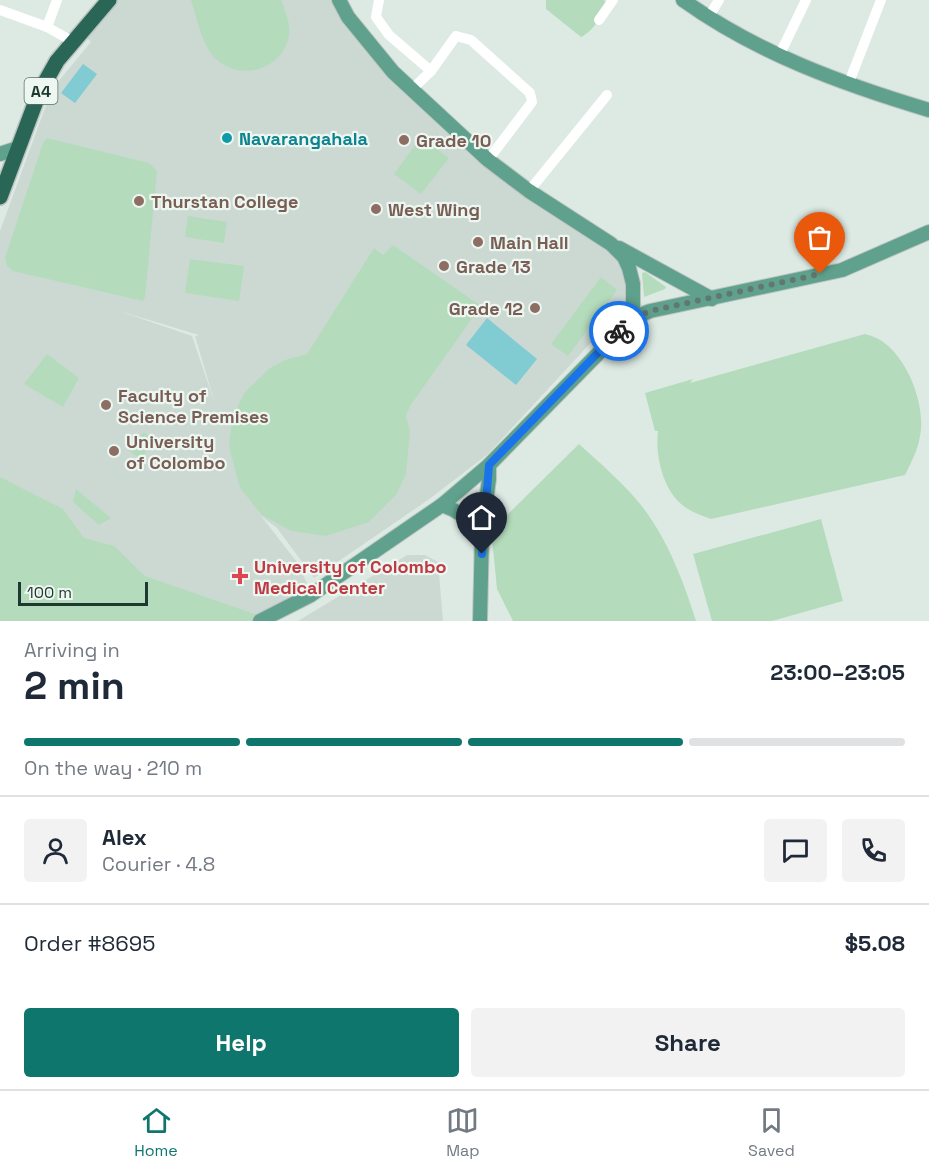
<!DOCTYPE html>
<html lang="en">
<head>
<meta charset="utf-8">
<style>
	body { margin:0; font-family:"Space Grotesk",sans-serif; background:#f2f2f3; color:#1f2937; height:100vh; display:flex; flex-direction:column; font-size:22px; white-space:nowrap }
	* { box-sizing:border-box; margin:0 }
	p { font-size:20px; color:#747a83 }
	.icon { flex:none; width:33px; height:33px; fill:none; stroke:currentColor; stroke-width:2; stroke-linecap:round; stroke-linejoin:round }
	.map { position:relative; height:621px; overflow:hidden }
	.drawer { display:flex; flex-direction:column; background:#fff; flex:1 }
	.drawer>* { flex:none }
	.scale { position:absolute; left:18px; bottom:15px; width:130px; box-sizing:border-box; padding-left:6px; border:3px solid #1e3930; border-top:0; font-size:16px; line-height:21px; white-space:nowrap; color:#1e3930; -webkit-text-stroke:4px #edf6f1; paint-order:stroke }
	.pin { position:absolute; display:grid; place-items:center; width:51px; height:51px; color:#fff; margin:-62px -26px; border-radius:50% 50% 50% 0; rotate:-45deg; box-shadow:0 0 6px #0007 }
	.pin .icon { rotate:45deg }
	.courier { position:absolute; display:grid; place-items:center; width:60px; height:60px; margin:-30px; border:4px solid #1a73e8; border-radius:50%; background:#fff; color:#222; box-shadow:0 2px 8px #0007 }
	.overview em { font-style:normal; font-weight:700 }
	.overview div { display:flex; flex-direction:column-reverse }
	.overview { display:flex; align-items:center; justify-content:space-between; height:102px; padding:0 24px }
	h1 { font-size:39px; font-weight:700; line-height:45px }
	.bar { display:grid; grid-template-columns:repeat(4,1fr); gap:9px 6px; align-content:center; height:72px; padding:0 24px }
	.bar i { height:8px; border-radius:4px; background:#e0e1e3 }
	.bar .on { background:#0f766e }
	.bar p { grid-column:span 4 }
	.line { display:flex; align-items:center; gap:15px; padding:0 24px; border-top:2px solid #e0e1e3 }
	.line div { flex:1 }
	.round { display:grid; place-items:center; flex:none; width:63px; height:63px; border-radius:6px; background:#f2f2f3 }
	.cta { display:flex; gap:12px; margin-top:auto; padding:12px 24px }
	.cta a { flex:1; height:69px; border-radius:6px; background:#0f766e; color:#fff; font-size:24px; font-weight:700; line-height:69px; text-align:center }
	.cta a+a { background:#f2f2f3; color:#1f2937 }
	.tab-bar { display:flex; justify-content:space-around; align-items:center; height:84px; border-top:2px solid #e0e1e3; background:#fff; font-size:16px; color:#747a83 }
	.tab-bar a { display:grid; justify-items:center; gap:3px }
	.tab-bar .on { color:#0f766e }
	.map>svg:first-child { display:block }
	.built { fill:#cbd9d2; fill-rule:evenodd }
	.green { fill:#b4dcbc }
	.water { fill:#81cbd2 }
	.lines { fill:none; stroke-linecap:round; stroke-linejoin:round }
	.major-casing { stroke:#bcc4c1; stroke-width:16 }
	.highway-casing { stroke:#bcc4c1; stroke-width:18 }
	.minor { stroke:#fff; stroke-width:10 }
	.major { stroke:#5fa18c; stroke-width:14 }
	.highway { stroke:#296656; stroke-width:15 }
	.done { stroke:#61776f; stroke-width:6; stroke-dasharray:0 10.8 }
	.route { stroke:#1a73e8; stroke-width:8 }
	.culture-dot { fill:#0f9aa8; stroke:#edf6f1; stroke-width:2 }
	.education-dot { fill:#8d6e63; stroke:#edf6f1; stroke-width:2 }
	.health-dot { fill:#e0444e; stroke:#edf6f1; stroke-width:2 }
	.labels { text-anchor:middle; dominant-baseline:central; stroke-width:4.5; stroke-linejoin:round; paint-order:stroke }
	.shield { fill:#edf6f1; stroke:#5c726a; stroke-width:1.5 }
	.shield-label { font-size:16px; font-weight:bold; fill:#1e3930 }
	.culture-label { font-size:18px; font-weight:bold; fill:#0d838f; stroke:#edf6f1; text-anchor:start }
	.education-label { font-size:18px; font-weight:bold; fill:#785e54; stroke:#edf6f1; text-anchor:start }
	.health-label { font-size:18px; font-weight:bold; fill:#be3a42; stroke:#edf6f1; text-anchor:start }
</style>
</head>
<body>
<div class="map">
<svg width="929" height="621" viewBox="0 0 929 621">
	<rect width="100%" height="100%" fill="#ddeae3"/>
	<g class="built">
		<path d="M116 0H335L390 75 609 247 626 269 630 306 608 324 488 454 428 500 314 578 277 528 261 516 300 566 311 595 260 621H0V231L52 89 91 42 84 35ZM119 311 199 335 195 336 215 404 192 336Z"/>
		<polygon points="407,555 425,555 438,562 443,621 298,621"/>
	</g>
	<g class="green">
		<path d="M191 0H281C285 11 291 24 289 36 282 70 241 82 216 59 202 46 197 18 191 0Z"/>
		<path d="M546 0H604L606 3C604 15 592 32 581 37L546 9Z"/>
		<polygon points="421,137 449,158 421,194 394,174"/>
		<polygon points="47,138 149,163 157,171 145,297 143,301 13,271 7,266 5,258 43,143"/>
		<polygon points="188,216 227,222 224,243 185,237"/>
		<polygon points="393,245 481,306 410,406 406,416 410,431 406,474 396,495 369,522 326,536 291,531 262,515 240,488 229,447 232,418 245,392 270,368 285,360 307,354 374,248 383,255"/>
		<polygon points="190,259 244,266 239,301 185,293"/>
		<polygon points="645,272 666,287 665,289 644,297 642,273"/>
		<polygon points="601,277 617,290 568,356 551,344"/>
		<path d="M865 334C903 341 927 403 920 436 918 450 911 463 905 475L711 519C699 515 686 510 677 500 662 484 655 453 658 431H655L645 393 693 379 690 383Z"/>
		<polygon points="47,354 79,378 63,407 24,384"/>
		<polygon points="144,432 155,442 140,459 128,450"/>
		<path d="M579 444C600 463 623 483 641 505 668 540 683 580 696 621H513L497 589 492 539 508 514Z"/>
		<polygon points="0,477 63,509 84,538 114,546 145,576 266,618 260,621 0,621"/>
		<polygon points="76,489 111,518 99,525 73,502"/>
		<polygon points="821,519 843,601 772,621 712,621 693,554"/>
	</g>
	<g class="water">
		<polygon points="83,64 97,74 75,103 61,93"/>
		<polygon points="487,318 537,359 516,385 466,345"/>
	</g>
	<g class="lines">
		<defs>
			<g id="major">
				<polyline points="339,0 348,17 393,72 488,160 529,191 611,244 624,257 629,268 633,284 633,318"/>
				<path d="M683 0C757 53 842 84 929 110"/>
				<polyline points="0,154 18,148"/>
				<polyline points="619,248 712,299"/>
				<path d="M442 505C459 511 470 520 482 532"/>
				<polyline points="260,621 311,595 442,505 489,465 633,318 650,311 842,270 929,232"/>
				<polyline points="480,621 482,532 489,479 489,465"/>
			</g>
			<polyline id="highway" points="0,197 39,93 57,61 109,0"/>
		</defs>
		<use href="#major" class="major-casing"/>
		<use href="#highway" class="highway-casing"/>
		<g class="minor">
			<polyline points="379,0 376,17 389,35 431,71"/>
			<polyline points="0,10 47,27 72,41"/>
			<polyline points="708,18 719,0"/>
			<polyline points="599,20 613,0"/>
			<polyline points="47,27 57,0"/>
			<polyline points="779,56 806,0"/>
			<polyline points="848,85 881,0"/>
			<polyline points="411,90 431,71 456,36 471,40 530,93 532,102 488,160"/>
			<polyline points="529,191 607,95"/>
		</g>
		<use href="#major" class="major"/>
		<use href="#highway" class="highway"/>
	</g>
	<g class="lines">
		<polyline class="done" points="619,331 633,318 650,311 820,274"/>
		<polyline class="route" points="482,554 489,465 619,331"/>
	</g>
	<circle class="culture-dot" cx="227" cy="138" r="6"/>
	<g class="education-dot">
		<circle cx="404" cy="140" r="6"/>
		<circle cx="139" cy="201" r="6"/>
		<circle cx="376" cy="209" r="6"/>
		<circle cx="478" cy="242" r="6"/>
		<circle cx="444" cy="266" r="6"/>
		<circle cx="535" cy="308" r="6"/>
		<circle cx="106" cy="405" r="6"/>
		<circle cx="114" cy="451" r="6"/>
	</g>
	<path class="health-dot" d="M237 567h6v6h6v6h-6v6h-6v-6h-6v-6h6z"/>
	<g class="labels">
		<rect class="shield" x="24.5" y="78" width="33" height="26" rx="4.5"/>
		<g class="shield-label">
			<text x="41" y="91">A4</text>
		</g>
		<g class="culture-label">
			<text x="239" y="138">Navarangahala</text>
		</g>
		<g class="education-label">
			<text x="416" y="140">Grade 10</text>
			<text x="151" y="201">Thurstan College</text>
			<text x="388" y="209">West Wing</text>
			<text x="490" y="242">Main Hall</text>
			<text x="456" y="266">Grade 13</text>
			<text x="523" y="308" text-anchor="end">Grade 12</text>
			<text x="118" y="395">Faculty of<tspan x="118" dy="21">Science Premises</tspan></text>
			<text x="126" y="441">University<tspan x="126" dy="21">of Colombo</tspan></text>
		</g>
		<g class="health-label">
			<text x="254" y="566">University of Colombo<tspan x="254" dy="21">Medical Center</tspan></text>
		</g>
	</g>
</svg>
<div class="scale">100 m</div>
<div class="pin" style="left:820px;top:274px;background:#ea580c"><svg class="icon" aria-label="bag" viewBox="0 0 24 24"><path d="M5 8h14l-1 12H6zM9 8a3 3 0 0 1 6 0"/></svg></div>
<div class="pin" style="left:482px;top:554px;background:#1f2937"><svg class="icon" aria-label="home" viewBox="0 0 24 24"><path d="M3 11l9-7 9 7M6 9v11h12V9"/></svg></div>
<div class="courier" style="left:619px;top:331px"><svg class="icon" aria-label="bike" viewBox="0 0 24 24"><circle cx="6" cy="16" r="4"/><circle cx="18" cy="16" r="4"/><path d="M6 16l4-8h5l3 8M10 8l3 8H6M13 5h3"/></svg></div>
</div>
<section class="drawer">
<div class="overview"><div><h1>2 min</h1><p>Arriving in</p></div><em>23:00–23:05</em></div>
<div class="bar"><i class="on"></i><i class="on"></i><i class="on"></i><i></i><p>On the way · 210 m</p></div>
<div class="line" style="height:108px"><a class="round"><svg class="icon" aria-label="person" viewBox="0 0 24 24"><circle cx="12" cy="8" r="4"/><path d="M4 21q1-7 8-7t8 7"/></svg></a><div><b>Alex</b><p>Courier · 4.8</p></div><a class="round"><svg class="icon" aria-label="chat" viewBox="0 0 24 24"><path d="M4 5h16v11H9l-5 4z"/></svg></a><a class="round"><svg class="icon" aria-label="phone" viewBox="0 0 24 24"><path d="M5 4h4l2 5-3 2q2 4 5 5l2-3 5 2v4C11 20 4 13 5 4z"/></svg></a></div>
<div class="line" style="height:78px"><div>Order #8695</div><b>$5.08</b></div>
<div class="cta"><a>Help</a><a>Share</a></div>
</section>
<nav class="tab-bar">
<a class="on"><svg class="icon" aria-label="home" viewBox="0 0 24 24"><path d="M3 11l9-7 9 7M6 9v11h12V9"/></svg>Home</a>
<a><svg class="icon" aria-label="map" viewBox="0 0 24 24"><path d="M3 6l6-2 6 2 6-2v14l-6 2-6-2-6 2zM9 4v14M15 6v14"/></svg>Map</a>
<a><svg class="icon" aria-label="saved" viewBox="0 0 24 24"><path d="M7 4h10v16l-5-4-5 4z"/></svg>Saved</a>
</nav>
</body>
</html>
